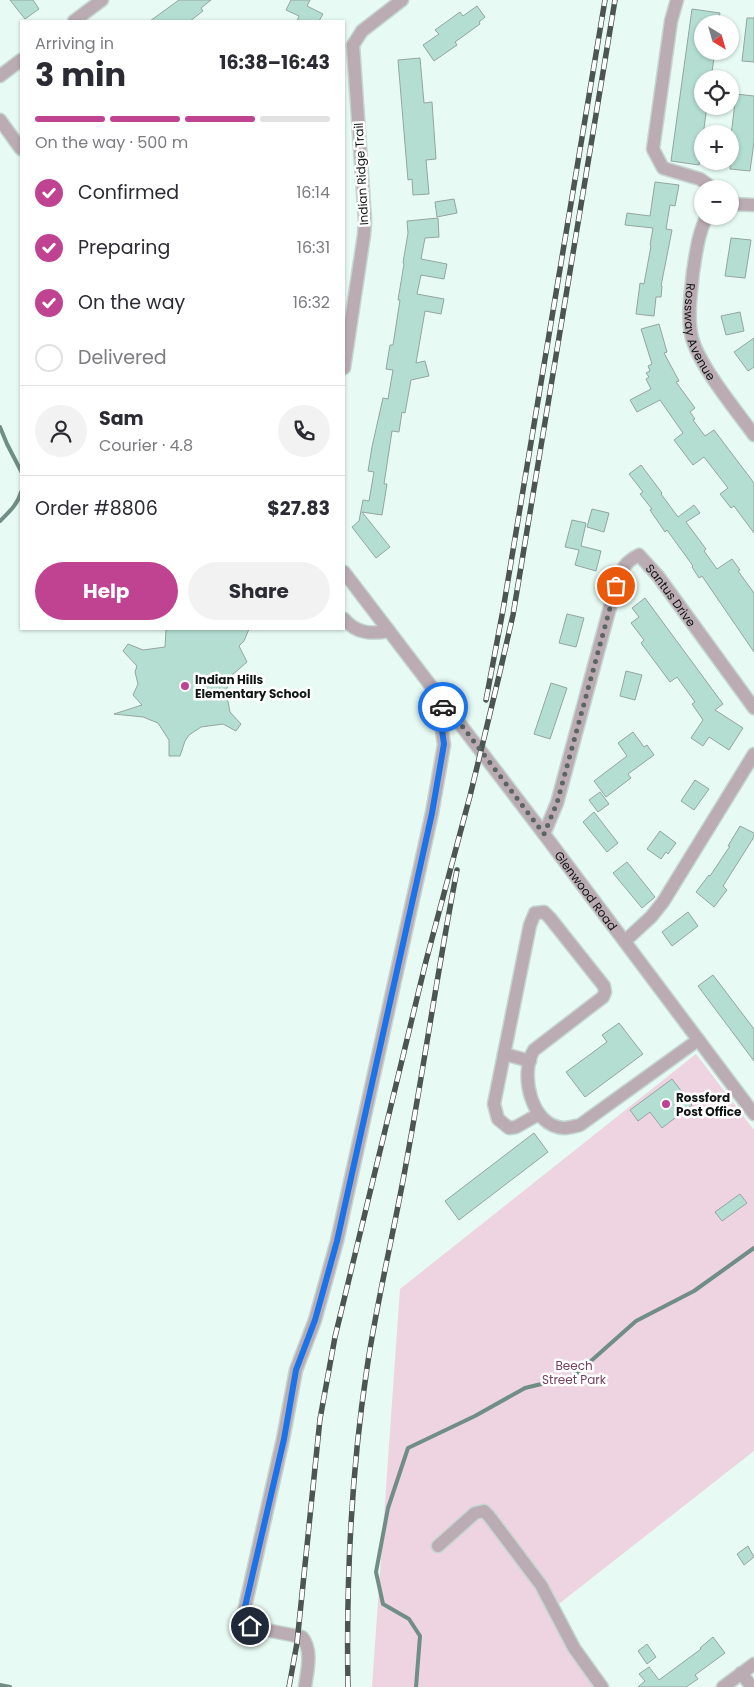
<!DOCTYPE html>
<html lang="en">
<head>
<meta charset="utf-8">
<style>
	body { margin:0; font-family:Poppins,sans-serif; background:#f2f2f3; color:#2b2b33; height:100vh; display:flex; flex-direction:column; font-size:19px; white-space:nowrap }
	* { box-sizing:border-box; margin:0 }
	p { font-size:16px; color:#7c7c81 }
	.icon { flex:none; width:28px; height:28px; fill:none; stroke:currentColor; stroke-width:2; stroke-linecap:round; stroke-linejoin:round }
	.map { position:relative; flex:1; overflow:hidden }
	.sheet { position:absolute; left:20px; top:20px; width:325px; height:610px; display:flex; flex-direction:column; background:#fff; border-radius:0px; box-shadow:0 1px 4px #0004 }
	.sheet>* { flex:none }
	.needle { width:32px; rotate:143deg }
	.tools { position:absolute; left:694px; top:15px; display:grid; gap:10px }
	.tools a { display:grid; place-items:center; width:45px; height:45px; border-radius:50%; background:#fff; box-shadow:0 1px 4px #0004; font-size:25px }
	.pin { position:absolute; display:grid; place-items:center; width:42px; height:42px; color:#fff; margin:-21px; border:2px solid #fff; border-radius:50%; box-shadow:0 1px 5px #0007 }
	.courier { position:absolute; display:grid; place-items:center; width:50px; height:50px; margin:-25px; border:4px solid #1a73e8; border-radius:50%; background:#fff; color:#222; box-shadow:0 1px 6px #0007 }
	.summary em { font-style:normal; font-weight:700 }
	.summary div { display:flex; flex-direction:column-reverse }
	.summary { display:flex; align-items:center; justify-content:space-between; height:85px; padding:0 15px }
	h1 { font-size:32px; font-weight:700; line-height:38px }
	.bar { display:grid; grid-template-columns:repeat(4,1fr); gap:8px 5px; align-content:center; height:60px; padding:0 15px }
	.bar i { height:6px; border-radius:4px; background:#e1e1e2 }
	.bar .active { background:#c04391 }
	.bar p { grid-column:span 4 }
	.line { display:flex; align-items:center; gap:12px; padding:0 15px; border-top:1px solid #e1e1e2 }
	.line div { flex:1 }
	.round { display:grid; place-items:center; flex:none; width:52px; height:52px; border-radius:26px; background:#f2f2f3 }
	ol { padding:0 15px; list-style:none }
	li { display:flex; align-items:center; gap:15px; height:55px }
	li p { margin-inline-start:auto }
	li .icon { padding:5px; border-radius:50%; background:#c04391; color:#fff; stroke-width:4 }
	li:last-child { color:#7c7c81 }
	li i { width:28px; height:28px; border:2px solid #e1e1e2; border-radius:50% }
	.cta { display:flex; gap:10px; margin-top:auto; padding:10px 15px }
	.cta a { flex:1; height:58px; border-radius:30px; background:#c04391; color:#fff; font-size:20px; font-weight:700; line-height:58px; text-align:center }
	.cta a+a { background:#f2f2f3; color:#2b2b33 }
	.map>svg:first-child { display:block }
	.green { fill:#eed3e1 }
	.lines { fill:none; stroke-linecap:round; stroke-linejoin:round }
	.stream { stroke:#708e86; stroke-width:4 }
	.building { fill:#b5ded3; stroke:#94a5a0 }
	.minor-casing { stroke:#c5d6d0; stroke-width:15 }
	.minor { stroke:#bbacb4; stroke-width:12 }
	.rail-casing { stroke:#4c5552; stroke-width:5.5 }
	.rail { stroke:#fff; stroke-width:4; stroke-dasharray:11; stroke-linecap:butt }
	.done { stroke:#5b6662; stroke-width:5; stroke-dasharray:0 9 }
	.route { stroke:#1a73e8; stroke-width:6 }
	.poi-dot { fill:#c04391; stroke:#fff; stroke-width:2 }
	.labels { text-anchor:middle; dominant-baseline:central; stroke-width:5; stroke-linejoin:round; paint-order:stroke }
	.street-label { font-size:12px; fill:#101614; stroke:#fff }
	.poi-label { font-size:12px; font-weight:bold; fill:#101614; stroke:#fff; text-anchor:start }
	.park-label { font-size:12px; fill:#73435e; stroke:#fff }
</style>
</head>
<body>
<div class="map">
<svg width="754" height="1687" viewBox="0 0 754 1687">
	<rect width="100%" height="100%" fill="#e7faf4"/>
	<polygon class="green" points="696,1054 754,1130 754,1451 551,1610 603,1687 372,1687 400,1289"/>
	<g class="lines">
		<g class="stream">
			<polyline points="0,427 7,444 21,471"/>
			<path d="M0 521C9 512 18 504 21 492"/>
			<polyline points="0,1685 10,1687"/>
			<polyline points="416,1687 420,1636 409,1619 383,1604 376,1572 388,1508 408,1448 475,1416 525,1388 574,1376 636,1321 694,1291 754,1248"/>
		</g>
	</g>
	<g class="building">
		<polygon points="10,0 33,0 39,9 25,19"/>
		<polygon points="179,0 211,0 201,8 203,11 190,21 150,21"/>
		<polygon points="291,0 310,0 307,6 323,14 319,21 297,21 299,16 286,10"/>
		<polygon points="477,6 485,17 479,22 480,24 455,42 457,45 434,61 423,45 439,34 435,30 460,12 463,16"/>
		<polygon points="692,9 720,13 718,24 702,24 702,51 715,51 711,79 702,79 702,106 707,106 699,165 671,161"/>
		<polygon points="747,18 754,18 754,62 742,61"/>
		<polygon points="420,58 424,103 432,102 436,159 426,160 429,194 413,195 412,179 408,180 398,60"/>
		<polygon points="736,94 754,96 754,142 750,171 730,169 730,144"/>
		<polygon points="655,182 679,185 675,206 670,205 666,229 672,230 661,286 662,286 661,297 656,297 654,316 636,314 640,283 644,284 651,246 650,245 653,228 625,225 627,213 650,216"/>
		<polygon points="454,199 457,213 437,217 435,202"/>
		<polygon points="438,218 439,237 425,238 421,259 447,264 444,279 421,275 417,294 444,299 441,314 425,311 416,363 425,361 429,376 411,380 405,413 402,412 399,432 392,431 384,484 387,484 382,515 362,512 390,547 376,558 352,527 359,521 363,500 369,501 374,472 368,471 372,447 383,398 388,399 393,370 386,369 390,345 393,345 400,300 398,300 404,264 403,263 408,233 407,221"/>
		<polygon points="731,238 751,240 745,278 725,276"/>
		<polygon points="740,312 744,331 726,335 721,316"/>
		<polygon points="659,324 667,352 664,353 679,381 676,382 695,408 690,412 695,419 693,420 705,436 714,430 754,483 754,533 734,506 731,508 720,494 728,488 704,457 693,465 674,440 683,433 660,400 637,412 630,400 651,389 646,379 649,377 646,373 650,371 648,366 652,364 641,329"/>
		<polygon points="754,338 754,367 748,371 734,352"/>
		<polygon points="641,465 662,493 661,494 678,517 694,505 700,513 686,522 706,549 704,551 717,569 732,559 740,570 738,571 754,593 754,652 702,576 699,578 692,567 693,566 667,530 665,532 650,510 652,509 640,494 643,492 629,474"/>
		<polygon points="592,509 609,513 604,532 587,527"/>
		<polygon points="572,520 586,523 581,546 601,551 596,571 575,565 579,550 565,547"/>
		<polygon points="645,598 723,704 715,710 743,728 729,750 709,737 703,746 691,738 703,720 692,704 695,702 677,677 670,682 641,643 644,640 631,623 639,617 632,608"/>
		<polygon points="567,614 584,618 576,647 559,643"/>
		<polygon points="166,629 249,629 244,641 239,646 247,662 231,676 226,691 230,712 241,724 236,731 223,724 201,727 189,735 185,741 180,756 169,756 169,740 158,723 143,717 114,714 142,705 133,695 138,684 135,672 137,666 123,651 128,644 143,650 165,647"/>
		<polygon points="626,671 642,675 635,700 620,696"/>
		<polygon points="551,683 567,688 550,739 534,734"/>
		<polygon points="633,732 644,747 647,745 654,755 628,774 631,778 606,797 594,781 627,756 618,743"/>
		<polygon points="695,780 709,789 694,810 681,801"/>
		<polygon points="600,792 609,804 598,812 589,800"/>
		<polygon points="594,812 618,843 607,852 583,822"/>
		<polygon points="740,826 754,833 754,837 723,886 727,890 714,907 696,892 709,875 710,876 730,846 728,846"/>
		<polygon points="660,831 676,843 668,854 666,852 661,859 647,849"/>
		<polygon points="627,862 655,897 642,908 613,873"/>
		<polygon points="688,912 698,926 672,946 662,932"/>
		<polygon points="713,975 754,1029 754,1061 698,986"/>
		<polygon points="619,1023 643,1054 585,1097 566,1072 607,1042 602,1035"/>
		<polygon points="672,1079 692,1105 662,1128 650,1112 638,1121 630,1110"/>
		<polygon points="534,1133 548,1152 459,1220 445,1201"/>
		<polygon points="740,1194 747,1203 722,1221 715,1212"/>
		<polygon points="748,1546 754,1557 744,1565 737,1554"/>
		<polygon points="713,1637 725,1653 695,1675 698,1679 686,1687 638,1687 645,1681 639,1674 649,1667 659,1680 701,1649 700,1648"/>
		<polygon points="647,1644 656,1657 647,1664 638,1651"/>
	</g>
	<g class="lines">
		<defs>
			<g id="minor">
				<polyline points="677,0 671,21 653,149 663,168 700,179 714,189"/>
				<polyline points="74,21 102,0"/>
				<polyline points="0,76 21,60"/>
				<polyline points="0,120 21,149"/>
				<polyline points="730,204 754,205"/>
				<path id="s1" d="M707 216C698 234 696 253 693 272 691 293 687 317 692 338 700 367 736 410 754 435"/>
				<polyline points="344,368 364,235 365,221 353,45 362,31 402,0"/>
				<path id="s2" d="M344 572 544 834 754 1114"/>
				<path d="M344 619C357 634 371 634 389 631"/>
				<path id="s3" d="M544 834 557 803 616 585C622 570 623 563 639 555L658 576 754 708"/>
				<polyline points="625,941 651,917 663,902 754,754"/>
				<polyline points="504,1054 530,1061"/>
				<path d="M539 1114 516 1127 509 1128 498 1119 494 1104 530 925 535 913 544 912 550 918 604 986 605 992 603 997 534 1050C519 1073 531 1127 564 1128 569 1128 575 1126 580 1125L698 1040"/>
				<polyline points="438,1546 475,1513 484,1511 489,1516 541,1585 574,1648 602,1687"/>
				<polyline points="741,1673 752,1687"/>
				<path d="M305 1687C307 1672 313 1650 302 1637L241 1625 283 1439 296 1370 315 1320 337 1241 432 813 444 745 440 716 444 703"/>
				<polyline points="723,1687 754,1664"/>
			</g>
		</defs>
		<use href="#minor" class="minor-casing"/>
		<use href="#minor" class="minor"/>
		<defs>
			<g id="rail">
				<polyline points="486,700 503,610 605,0"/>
				<polyline points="289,1687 297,1643 320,1419 335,1337 426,961 470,796 499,676 513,615 615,0"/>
				<path d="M348 1687C346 1580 351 1474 367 1368 377 1300 394 1232 406 1164 424 1066 438 968 457 870"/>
			</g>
		</defs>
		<use href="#rail" class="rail-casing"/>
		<use href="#rail" class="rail"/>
	</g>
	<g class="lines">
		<polyline class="done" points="443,707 444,702 544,834 557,803 616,586"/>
		<polyline class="route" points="250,1626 241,1624 284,1439 296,1370 315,1320 337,1241 432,813 444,744 440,716 443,707"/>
	</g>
	<g class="poi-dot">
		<circle cx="185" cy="686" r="5"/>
		<circle cx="666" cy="1104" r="5"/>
	</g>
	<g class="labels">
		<g class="street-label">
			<text transform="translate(361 174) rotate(-93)">Indian Ridge Trail</text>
			<text stroke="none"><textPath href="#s1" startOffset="120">Rossway Avenue</textPath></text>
			<text stroke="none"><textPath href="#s3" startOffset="350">Santus Drive</textPath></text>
			<text stroke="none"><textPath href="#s2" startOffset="400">Glenwood Road</textPath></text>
		</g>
		<g class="poi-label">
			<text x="195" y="679">Indian Hills<tspan x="195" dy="14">Elementary School</tspan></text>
			<text x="676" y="1097">Rossford<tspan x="676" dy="14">Post Office</tspan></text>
		</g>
		<g class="park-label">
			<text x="574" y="1365">Beech<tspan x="574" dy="14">Street Park</tspan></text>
		</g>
	</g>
</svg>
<div class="tools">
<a><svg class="needle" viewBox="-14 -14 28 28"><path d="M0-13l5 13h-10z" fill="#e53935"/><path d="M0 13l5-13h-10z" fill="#7c7c81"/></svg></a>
<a><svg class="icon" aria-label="locate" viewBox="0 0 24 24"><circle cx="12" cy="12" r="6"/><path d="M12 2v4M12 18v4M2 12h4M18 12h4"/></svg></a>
<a>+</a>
<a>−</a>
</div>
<div class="pin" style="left:616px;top:586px;background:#ea580c"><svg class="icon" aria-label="bag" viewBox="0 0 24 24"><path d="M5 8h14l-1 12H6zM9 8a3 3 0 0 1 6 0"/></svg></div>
<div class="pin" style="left:250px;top:1626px;background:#1f2937"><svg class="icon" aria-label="home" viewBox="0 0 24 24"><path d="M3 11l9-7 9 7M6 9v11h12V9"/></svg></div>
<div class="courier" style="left:443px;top:707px"><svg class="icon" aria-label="car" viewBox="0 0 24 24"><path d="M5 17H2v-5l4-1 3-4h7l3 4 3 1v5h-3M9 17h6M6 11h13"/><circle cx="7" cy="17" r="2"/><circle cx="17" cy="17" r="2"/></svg></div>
<section class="sheet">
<div class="summary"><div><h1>3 min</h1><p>Arriving in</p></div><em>16:38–16:43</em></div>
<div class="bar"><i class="active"></i><i class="active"></i><i class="active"></i><i></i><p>On the way · 500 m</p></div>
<ol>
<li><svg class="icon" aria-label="check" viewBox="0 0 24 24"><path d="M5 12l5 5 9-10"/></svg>Confirmed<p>16:14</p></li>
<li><svg class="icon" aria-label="check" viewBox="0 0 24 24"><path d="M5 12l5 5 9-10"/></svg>Preparing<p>16:31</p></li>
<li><svg class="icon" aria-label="check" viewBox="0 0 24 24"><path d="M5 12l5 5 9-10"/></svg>On the way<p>16:32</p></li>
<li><i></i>Delivered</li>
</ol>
<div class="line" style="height:90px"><a class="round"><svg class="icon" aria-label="person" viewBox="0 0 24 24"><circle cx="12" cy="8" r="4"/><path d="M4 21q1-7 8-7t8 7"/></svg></a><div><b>Sam</b><p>Courier · 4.8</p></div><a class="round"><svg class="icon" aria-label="phone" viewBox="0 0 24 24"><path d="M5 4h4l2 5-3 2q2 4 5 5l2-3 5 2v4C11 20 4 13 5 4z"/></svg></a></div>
<div class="line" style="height:65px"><div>Order #8806</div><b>$27.83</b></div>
<div class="cta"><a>Help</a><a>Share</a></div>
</section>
</div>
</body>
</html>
